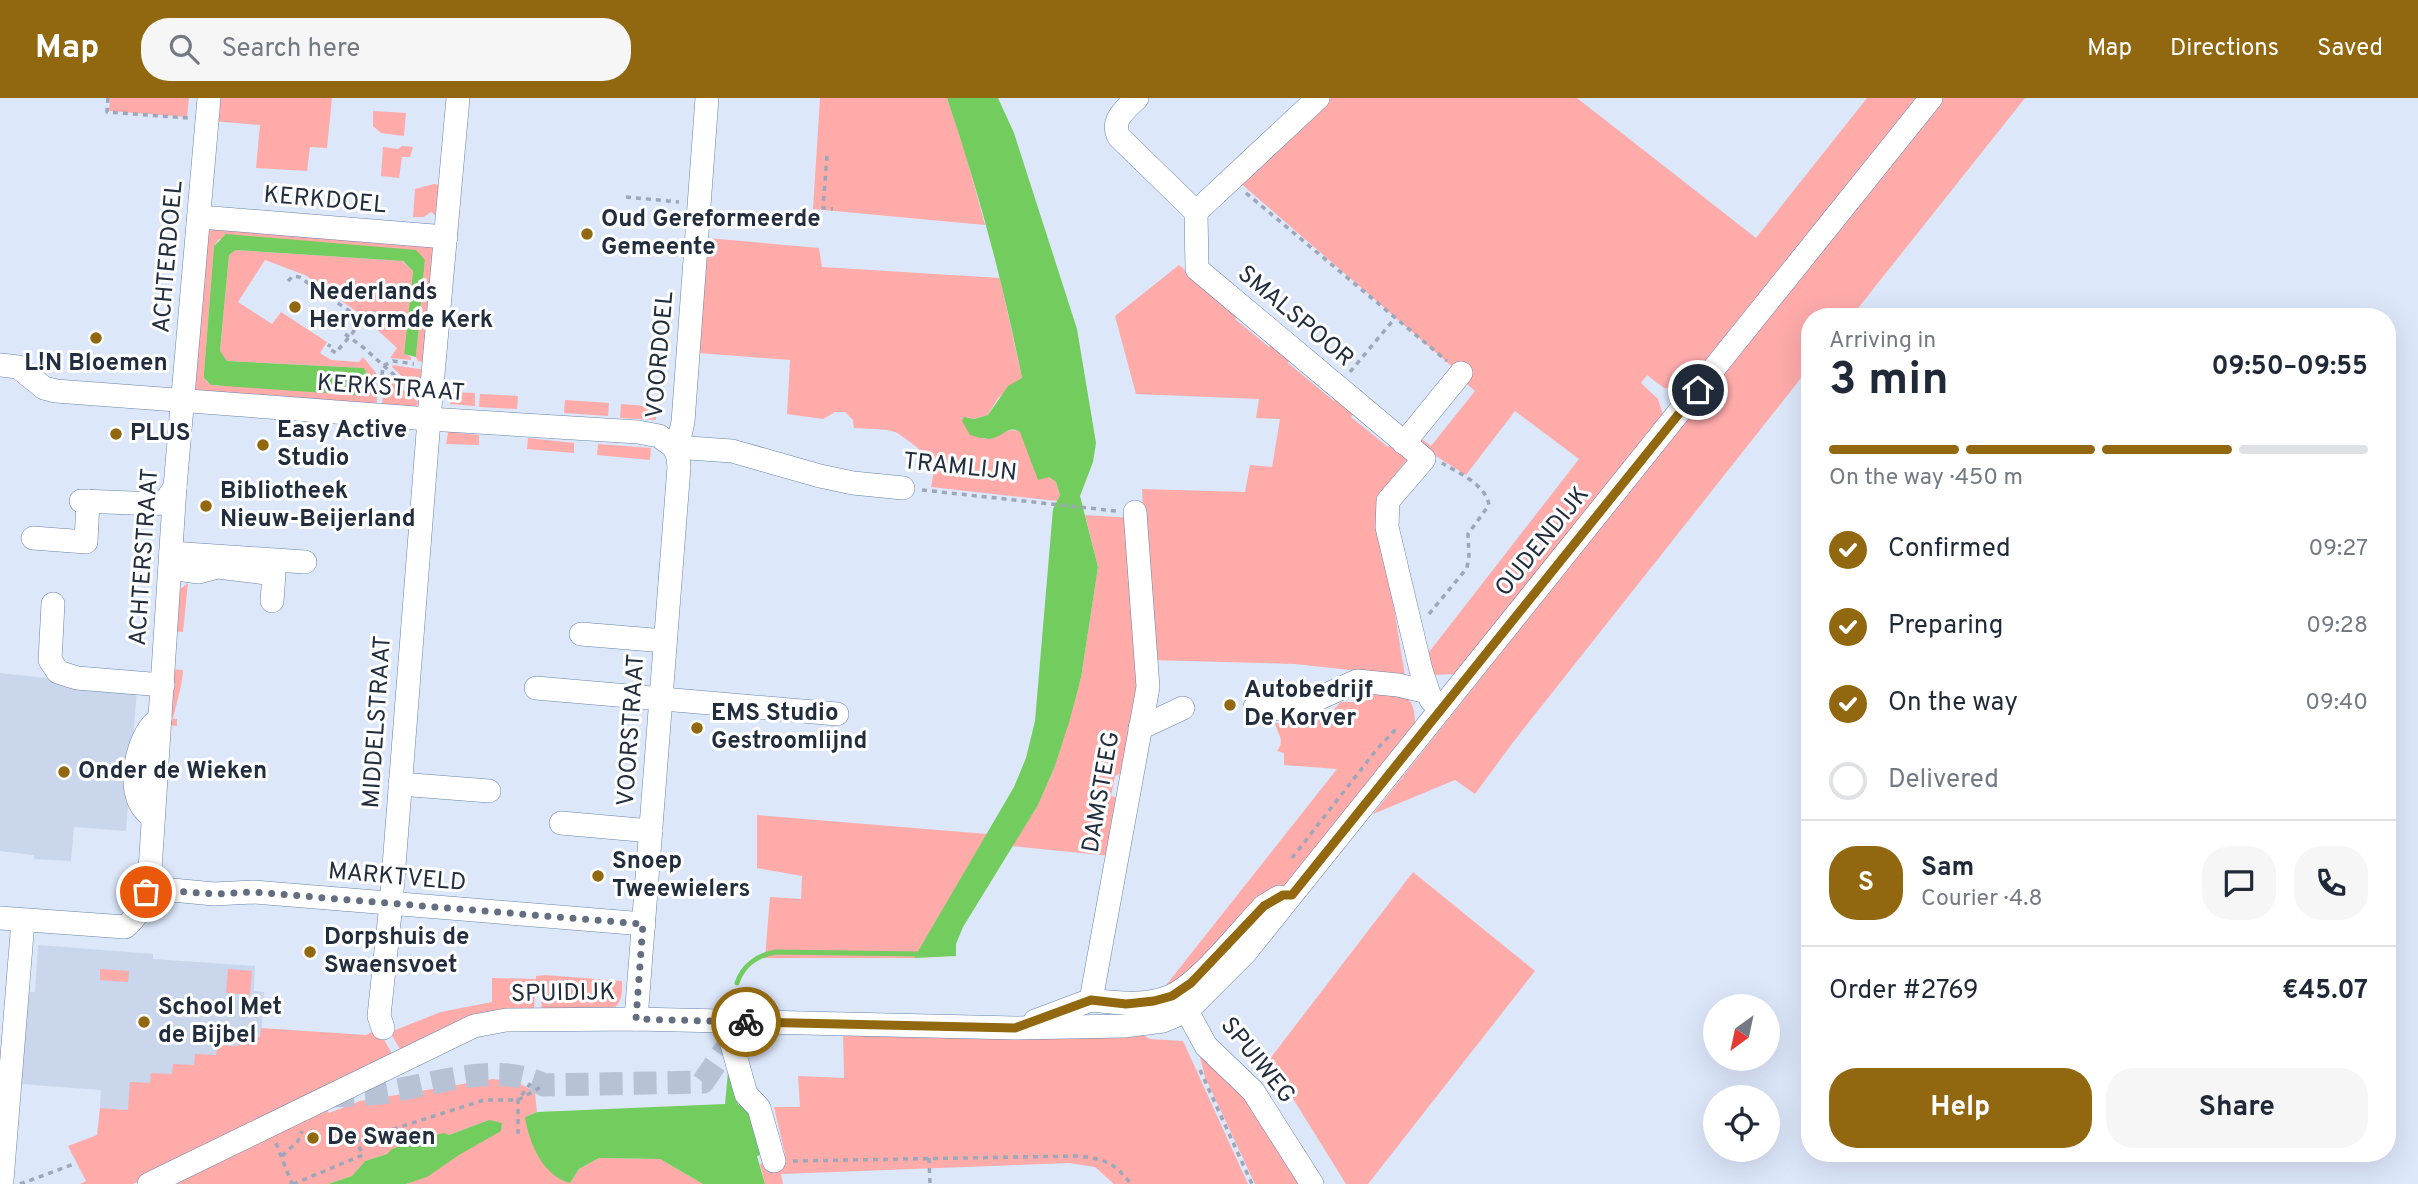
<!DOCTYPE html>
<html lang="en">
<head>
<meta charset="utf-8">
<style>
	body { margin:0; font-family:Overpass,sans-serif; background:#f6f6f7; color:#1f2937; height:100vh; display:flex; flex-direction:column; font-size:26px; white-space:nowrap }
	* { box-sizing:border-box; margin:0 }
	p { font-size:23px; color:#747a83 }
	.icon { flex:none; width:38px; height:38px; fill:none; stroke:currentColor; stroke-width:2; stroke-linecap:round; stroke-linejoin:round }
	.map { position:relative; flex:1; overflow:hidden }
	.sheet { position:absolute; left:1801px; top:210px; width:595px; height:854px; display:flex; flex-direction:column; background:#fff; border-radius:28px; box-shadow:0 7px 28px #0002 }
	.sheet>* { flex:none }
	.needle { width:46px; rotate:213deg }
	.controls { position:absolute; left:1703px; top:896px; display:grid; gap:14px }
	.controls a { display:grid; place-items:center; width:77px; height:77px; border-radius:50%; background:#fff; box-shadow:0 7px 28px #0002; font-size:35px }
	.pin { position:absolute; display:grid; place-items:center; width:60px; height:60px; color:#fff; margin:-30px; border:4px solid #fff; border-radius:50%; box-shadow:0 2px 7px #0007 }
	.courier { position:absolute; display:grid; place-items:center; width:70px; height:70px; margin:-35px; border:5px solid #91680f; border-radius:50%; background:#fff; color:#222; box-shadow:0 2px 9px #0007 }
	.headline em { font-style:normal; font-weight:700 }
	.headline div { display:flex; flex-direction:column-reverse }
	.headline { display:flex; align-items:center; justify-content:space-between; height:119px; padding:0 28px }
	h1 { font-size:46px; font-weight:700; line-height:52px }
	.bar { display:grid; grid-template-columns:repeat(4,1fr); gap:10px 7px; align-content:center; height:84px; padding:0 28px }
	.bar i { height:9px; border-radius:5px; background:#e0e1e3 }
	.bar .selected { background:#91680f }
	.bar p { grid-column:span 4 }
	.line { display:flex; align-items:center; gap:18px; padding:0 28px; border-top:2px solid #e0e1e3 }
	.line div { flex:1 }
	.round { display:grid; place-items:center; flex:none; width:74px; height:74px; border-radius:28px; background:#f6f6f7 }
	ol { padding:0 28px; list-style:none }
	li { display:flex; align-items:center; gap:21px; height:77px }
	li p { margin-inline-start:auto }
	li .icon { padding:7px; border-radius:50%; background:#91680f; color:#fff; stroke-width:4 }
	li:last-child { color:#747a83 }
	li i { width:38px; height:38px; border:4px solid #e0e1e3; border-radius:50% }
	.cta { display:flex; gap:14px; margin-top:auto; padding:14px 28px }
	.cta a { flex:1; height:80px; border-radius:28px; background:#91680f; color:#fff; font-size:28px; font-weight:700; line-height:80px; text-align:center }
	.cta a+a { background:#f6f6f7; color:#1f2937 }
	header { display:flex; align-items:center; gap:42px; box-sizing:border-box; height:98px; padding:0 35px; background:#91680f; color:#fff }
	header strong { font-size:33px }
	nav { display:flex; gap:38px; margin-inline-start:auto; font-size:24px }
	.search { width:490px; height:63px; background:#f6f6f7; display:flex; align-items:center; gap:18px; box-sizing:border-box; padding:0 24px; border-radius:28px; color:#747a83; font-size:26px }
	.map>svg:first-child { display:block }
	.built { fill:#c9d6eb }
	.green { fill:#feabaa }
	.water { fill:#73cc5e }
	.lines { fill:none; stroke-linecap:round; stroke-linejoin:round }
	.stream { stroke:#73cc5e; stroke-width:5 }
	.minor-tunnel { stroke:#b7c2d4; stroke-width:23; stroke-dasharray:23 11; stroke-linecap:butt }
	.minor-casing { stroke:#6983ac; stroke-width:24 }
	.path { stroke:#9ca7ba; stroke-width:3.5; stroke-dasharray:5 5; stroke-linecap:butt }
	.minor { stroke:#fff; stroke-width:23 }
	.done { stroke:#636e80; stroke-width:7; stroke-dasharray:0 12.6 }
	.route { stroke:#91680f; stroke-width:9 }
	.poi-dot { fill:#91680f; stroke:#fff; stroke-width:2.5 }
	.labels { text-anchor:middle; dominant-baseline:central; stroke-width:6; stroke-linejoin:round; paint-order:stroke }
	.street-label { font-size:24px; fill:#222d3e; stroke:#fff }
	.poi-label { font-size:24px; font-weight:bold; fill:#222d3e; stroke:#fff; text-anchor:start }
</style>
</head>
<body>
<header>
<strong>Map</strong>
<div class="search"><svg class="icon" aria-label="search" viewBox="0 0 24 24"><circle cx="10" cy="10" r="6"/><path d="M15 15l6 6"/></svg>Search here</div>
<nav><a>Map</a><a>Directions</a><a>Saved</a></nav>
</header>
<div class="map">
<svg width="2418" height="1086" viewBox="0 0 2418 1086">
	<rect width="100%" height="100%" fill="#dce7fa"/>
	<g class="built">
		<polygon points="0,575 137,590 126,733 74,729 71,763 34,761 34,757 0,753"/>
		<polygon points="38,847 153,856 153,861 255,868 254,893 264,894 261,939 238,948 217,947 216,957 150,986 128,1012 100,1010 101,992 21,986 29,894 35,894"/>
	</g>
	<g class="green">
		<polygon points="110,0 189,0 187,19 109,13"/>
		<polygon points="214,0 332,0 327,50 310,49 307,73 256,70 260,27 213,23"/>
		<polygon points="820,0 947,0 965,54 985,127 813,111"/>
		<polygon points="1325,0 1577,0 1756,140 1867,0 1920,0 1688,291 1664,290 1647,277 1641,285 1658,301 1664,320 1458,576 1434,577 1426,558 1579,361 1515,313 1466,377 1439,360 1417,342 1419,339 1431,348 1475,293 1461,281 1463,278 1238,83"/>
		<polygon points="1941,0 2025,0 1851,219 1810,219 1809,270 1514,643 1475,696 1455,682 1373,716"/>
		<polygon points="373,13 406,15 404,38 381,35 373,28"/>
		<polygon points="402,48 413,49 410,59 402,59 399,80 381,78 383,49 398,51"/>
		<polygon points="434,86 439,87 435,117 431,114 424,119 413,119 415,91"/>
		<polygon points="207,128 434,148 426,265 418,263 416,259 425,163 219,141 214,148 204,275 204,280 207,284 216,288 364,270 227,263 220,254 229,157 236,152 402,163 413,173 404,255 411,259 411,262 390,260 397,250 360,216 305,177 265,162 238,204 272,226 281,214 327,244 320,255 331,262 359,264 363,259 376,275 377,307 199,294 195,291"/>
		<path d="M707 140 819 150 822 169 1000 180 1022 280 998 300 988 317 973 321 967 319 984 341C998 339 1008 328 1021 334L1049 379 1056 384 1060 397 1057 403 931 389 936 362H931C926 356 901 336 895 334 883 330 866 331 854 330L853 322 845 314H835L823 321 787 316 790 262 698 255Z"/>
		<polygon points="1179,167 1239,216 1235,221 1269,249 1273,246 1291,260 1288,265 1334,303 1338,299 1355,314 1351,319 1388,349 1392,345 1408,361 1376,400 1405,578 1295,566 1150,562 1142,391 1245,394 1250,367 1272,369 1280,321 1256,320 1259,301 1136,296 1115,218"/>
		<polygon points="393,267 426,272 421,296 392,269"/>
		<polygon points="384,277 418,304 417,308 382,308"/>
		<polygon points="451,294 475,295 475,308 450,306"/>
		<polygon points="480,296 518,298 517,311 479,309"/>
		<polygon points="565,302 609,305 608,318 564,315"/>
		<polygon points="621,306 657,309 656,322 620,320"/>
		<polygon points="449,330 454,330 458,335 479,337 479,347 446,346"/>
		<polygon points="528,340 574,345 574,355 527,351"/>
		<polygon points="598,346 651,350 650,362 597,357"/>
		<polygon points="1085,417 1133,420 1142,594 1127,672 1115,678 1111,698 1122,701 1111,758 1011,748 1038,707 1055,668 1081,580 1098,469"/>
		<polygon points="188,485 183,534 172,533 175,495"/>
		<path d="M170 571 183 572C182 590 176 605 173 621H177V628L166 627Z"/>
		<path d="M1381 592C1405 596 1415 598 1415 626L1303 773 1197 874 1163 891 1337 671 1284 667V655L1277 653C1286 642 1277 636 1275 625 1308 625 1317 630 1341 604H1364Z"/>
		<polygon points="757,717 987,736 914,860 765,860 770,799 801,801 802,778 757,770"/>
		<polygon points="1413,774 1535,873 1368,1086 1346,1086 1269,962"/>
		<polygon points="100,871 129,873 128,884 100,882"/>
		<polygon points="228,871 252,873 250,897 226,895"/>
		<path d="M545 877 622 883C622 894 623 905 612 911L541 915 542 894 535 892 534 914 402 955 390 934 441 914 492 904V880L536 881V878Z"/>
		<polygon points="261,930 366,937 378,931 394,959 133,1086 80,1086 86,1083 68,1048 97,1037 100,1010 128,1012 130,984 150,985 151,975 172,976 173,966 194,967 195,956 216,957 217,947 238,948 239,938 260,939"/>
		<polygon points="843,933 1139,935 1150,941 1183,943 1248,1086 1114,1086 1095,1069 1069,1065 781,1076 783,1086 765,1086 760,1066 785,1056 774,1009 800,1009 798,978 844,980"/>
		<polygon points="1198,951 1231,977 1305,1086 1255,1086 1205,979"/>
		<path d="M493 981 519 985 535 994 537 1014 525 1019 570 1085 579 1071 599 1060 660 1061 703 1086H406C444 1074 464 1051 489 1022L449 1037 393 1051 387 1056 365 1063 352 1078 328 1086H175L325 1009 329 1015 360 1003Z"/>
	</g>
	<g class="water">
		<path d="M947 0H998L1014 35 1077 231 1096 345 1093 364 1080 398 1098 469 1081 580 1070 621 1055 668 1038 707 963 829 956 846V858L914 860 1014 689 1026 660 1035 623 1053 411 1060 397 1056 384 1049 379 1038 382 1020 334C1008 327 1006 336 994 340 985 342 978 339 970 337L962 323 964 319 974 321 988 317 1008 288 1022 280C1003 185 978 91 947 0Z"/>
		<polygon points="226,136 416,152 425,162 416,259 404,256 413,173 403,163 236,152 229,157 220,253 227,263 364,270 371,284 367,298 211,287 204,280 204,275 214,148"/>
		<path d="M728 974H732L738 1007 748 1008 763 1056 757 1058 765 1086H703L660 1061 599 1060 579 1071 570 1085C543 1078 529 1045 525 1019L537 1014 725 1006Z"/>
		<polygon points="489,1022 502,1025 501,1033 459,1057 427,1079 406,1086 328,1086 352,1078 365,1063 387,1056 392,1051 423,1040 444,1035 449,1037"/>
	</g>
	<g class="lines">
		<path class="stream" d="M737 885C743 867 758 857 776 854L921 856"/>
		<path class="minor-tunnel" d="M331 998C347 997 364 997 380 995 430 988 496 962 544 987L703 984 731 943 732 927"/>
		<defs>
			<g id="minor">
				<path d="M1137 0C1126 11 1110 22 1119 39L1196 114 1318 0"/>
				<polyline points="1196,114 1197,171 1424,361 1388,403 1387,429 1421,572 1431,602 1441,611"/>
				<polyline points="200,119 446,139"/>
				<polyline points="0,267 18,269 44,290 56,293 429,321 638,334 659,338 674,349 732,353 820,378 853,385 903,390"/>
				<polyline points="1404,345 1461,275"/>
				<polyline points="674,349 680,337 683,324 707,0"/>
				<polyline points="81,403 157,406 167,401 175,389"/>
				<polyline points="33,440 86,444 88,403"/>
				<polyline points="171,455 305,464"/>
				<polyline points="170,470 199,474 218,469 274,476 272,503"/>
				<polyline points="53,506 50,562 58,574 77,580 163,587"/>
				<polyline points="581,536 665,543"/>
				<polyline points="536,590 837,616"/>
				<polyline points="1255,609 1293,612 1357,583 1398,587 1428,594"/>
				<polyline points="1140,630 1183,610"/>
				<polyline points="400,686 489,693"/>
				<path d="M153 720C147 715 142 710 139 703 129 678 139 635 160 620"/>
				<polyline points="561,725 651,733"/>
				<polyline points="146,794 162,791 214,796 253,794 644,826"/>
				<path d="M0 820 125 829C144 814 146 796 150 772L175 389 209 0"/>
				<path d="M1091 902C1117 905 1146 909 1171 898 1200 885 1240 833 1264 808L1279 799"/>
				<polyline points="1187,913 1206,948 1253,993 1312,1086"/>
				<polyline points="636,921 679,369 678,359 674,349"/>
				<polyline points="1035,923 1091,902 1148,589 1135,414"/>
				<polyline points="383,930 379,918 391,806 430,309 458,0"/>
				<polyline points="731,943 746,996 759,1010 774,1063"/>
				<polyline points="0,1083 2,1082 23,823"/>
				<polyline points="149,1086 474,928 506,922 636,921 1015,930 1124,928 1163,923 1187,913 1245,855 1931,0"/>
			</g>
		</defs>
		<use href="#minor" class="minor-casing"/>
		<g class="path">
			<polyline points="108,0 107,14 188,20"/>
			<polyline points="827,58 823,110 833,111"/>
			<polyline points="1246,95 1447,263"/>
			<polyline points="626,99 679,104"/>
			<path d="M288 183 293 178 299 179 360 220C357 234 344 243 336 255L328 250 330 246"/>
			<polyline points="345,236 364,250 413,294"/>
			<polyline points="1350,274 1395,220"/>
			<polyline points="380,297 383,268 393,263 414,266"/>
			<polyline points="922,392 1116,413"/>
			<path d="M1429 516 1467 470 1469 458 1468 436 1489 407C1486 387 1459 375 1442 365"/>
			<polyline points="1292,760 1377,651 1397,630"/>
			<polyline points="1200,972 1252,1086"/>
			<polyline points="518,1036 518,1002 533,982"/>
			<polyline points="276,1045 292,1086"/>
			<polyline points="282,1058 298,1043 302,1033"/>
			<polyline points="929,1060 930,1086"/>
			<path d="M793 1063 1076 1058C1104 1061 1113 1063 1131 1086"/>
			<polyline points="20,1086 74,1066"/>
			<polyline points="293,1086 363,1057 356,1043 484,1002 518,1002 544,987"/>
		</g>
		<use href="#minor" class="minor"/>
	</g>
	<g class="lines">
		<polyline class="done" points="146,794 162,792 214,796 253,794 643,826 636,921 746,924"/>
		<polyline class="route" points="746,924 1015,930 1091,902 1126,906 1154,903 1172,898 1191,885 1264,808 1283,797 1292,797 1698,292"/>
	</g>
	<g class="poi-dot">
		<circle cx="587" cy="136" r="7"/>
		<circle cx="295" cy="209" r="7"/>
		<circle cx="96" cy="240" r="7"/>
		<circle cx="116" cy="336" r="7"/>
		<circle cx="263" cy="347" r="7"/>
		<circle cx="206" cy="408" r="7"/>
		<circle cx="1230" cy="607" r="7"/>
		<circle cx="697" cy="630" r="7"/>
		<circle cx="64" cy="674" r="7"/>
		<circle cx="598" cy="778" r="7"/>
		<circle cx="310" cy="854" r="7"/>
		<circle cx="144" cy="924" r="7"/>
		<circle cx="313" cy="1040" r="7"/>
	</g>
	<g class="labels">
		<g class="street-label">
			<text transform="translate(325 103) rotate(5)">KERKDOEL</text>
			<text transform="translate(169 159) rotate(-85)">ACHTERDOEL</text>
			<text transform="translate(1295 219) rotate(40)">SMALSPOOR</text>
			<text transform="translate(661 257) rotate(-85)">VOORDOEL</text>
			<text transform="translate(391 291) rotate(4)">KERKSTRAAT</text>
			<text transform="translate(960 370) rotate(6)">TRAMLIJN</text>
			<text transform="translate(1543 444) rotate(-51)">OUDENDIJK</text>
			<text transform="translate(145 459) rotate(-86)">ACHTERSTRAAT</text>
			<text transform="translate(378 624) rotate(-86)">MIDDELSTRAAT</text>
			<text transform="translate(632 632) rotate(-86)">VOORSTRAAT</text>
			<text transform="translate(1102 694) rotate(-80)">DAMSTEEG</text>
			<text transform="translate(397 780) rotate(5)">MARKTVELD</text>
			<text transform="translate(563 896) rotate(-1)">SPUIDIJK</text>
			<text transform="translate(1257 963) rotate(51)">SPUIWEG</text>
		</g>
		<g class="poi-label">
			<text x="601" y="122">Oud Gereformeerde<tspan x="601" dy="28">Gemeente</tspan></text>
			<text x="309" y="195">Nederlands<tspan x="309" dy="28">Hervormde Kerk</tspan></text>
			<text x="96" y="266" text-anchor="middle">L!N Bloemen</text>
			<text x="277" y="333">Easy Active<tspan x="277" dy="28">Studio</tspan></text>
			<text x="130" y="336">PLUS</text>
			<text x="220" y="394">Bibliotheek<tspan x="220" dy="28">Nieuw-Beijerland</tspan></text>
			<text x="1244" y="593">Autobedrijf<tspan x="1244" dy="28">De Korver</tspan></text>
			<text x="711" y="616">EMS Studio<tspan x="711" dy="28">Gestroomlijnd</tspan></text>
			<text x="78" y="674">Onder de Wieken</text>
			<text x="612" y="764">Snoep<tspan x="612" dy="28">Tweewielers</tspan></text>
			<text x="324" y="840">Dorpshuis de<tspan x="324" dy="28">Swaensvoet</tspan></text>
			<text x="158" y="910">School Met<tspan x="158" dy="28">de Bijbel</tspan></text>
			<text x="327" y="1040">De Swaen</text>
		</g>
	</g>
</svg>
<div class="controls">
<a><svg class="needle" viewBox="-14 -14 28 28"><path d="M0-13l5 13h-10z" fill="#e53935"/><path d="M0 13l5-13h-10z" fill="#747a83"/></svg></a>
<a><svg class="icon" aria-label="locate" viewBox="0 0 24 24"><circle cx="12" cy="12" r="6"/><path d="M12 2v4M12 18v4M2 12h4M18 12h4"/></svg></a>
</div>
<div class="pin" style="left:146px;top:794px;background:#ea580c"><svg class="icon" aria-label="bag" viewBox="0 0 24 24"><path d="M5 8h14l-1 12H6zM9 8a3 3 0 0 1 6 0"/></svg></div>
<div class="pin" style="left:1698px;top:292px;background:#1f2937"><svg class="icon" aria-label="home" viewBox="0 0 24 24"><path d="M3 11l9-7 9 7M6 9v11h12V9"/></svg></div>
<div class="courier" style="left:746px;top:924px"><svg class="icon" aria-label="bike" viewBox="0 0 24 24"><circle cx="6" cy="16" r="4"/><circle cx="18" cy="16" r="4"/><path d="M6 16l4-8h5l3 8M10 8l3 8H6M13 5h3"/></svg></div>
<section class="sheet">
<div class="headline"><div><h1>3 min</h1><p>Arriving in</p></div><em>09:50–09:55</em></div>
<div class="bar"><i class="selected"></i><i class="selected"></i><i class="selected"></i><i></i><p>On the way · 450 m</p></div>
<ol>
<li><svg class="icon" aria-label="check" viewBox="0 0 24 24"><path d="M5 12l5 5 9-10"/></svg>Confirmed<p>09:27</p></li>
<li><svg class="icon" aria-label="check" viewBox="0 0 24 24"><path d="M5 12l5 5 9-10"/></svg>Preparing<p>09:28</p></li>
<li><svg class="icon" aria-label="check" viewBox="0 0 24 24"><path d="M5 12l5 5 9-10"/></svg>On the way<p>09:40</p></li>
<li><i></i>Delivered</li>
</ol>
<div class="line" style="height:126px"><b class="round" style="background:#91680f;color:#fff">S</b><div><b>Sam</b><p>Courier · 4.8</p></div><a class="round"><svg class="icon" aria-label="chat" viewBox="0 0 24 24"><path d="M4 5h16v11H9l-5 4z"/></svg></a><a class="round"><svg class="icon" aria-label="phone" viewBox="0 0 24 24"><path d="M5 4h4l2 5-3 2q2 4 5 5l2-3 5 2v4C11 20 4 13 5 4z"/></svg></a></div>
<div class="line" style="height:91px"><div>Order #2769</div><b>€45.07</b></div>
<div class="cta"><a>Help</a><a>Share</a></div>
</section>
</div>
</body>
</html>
